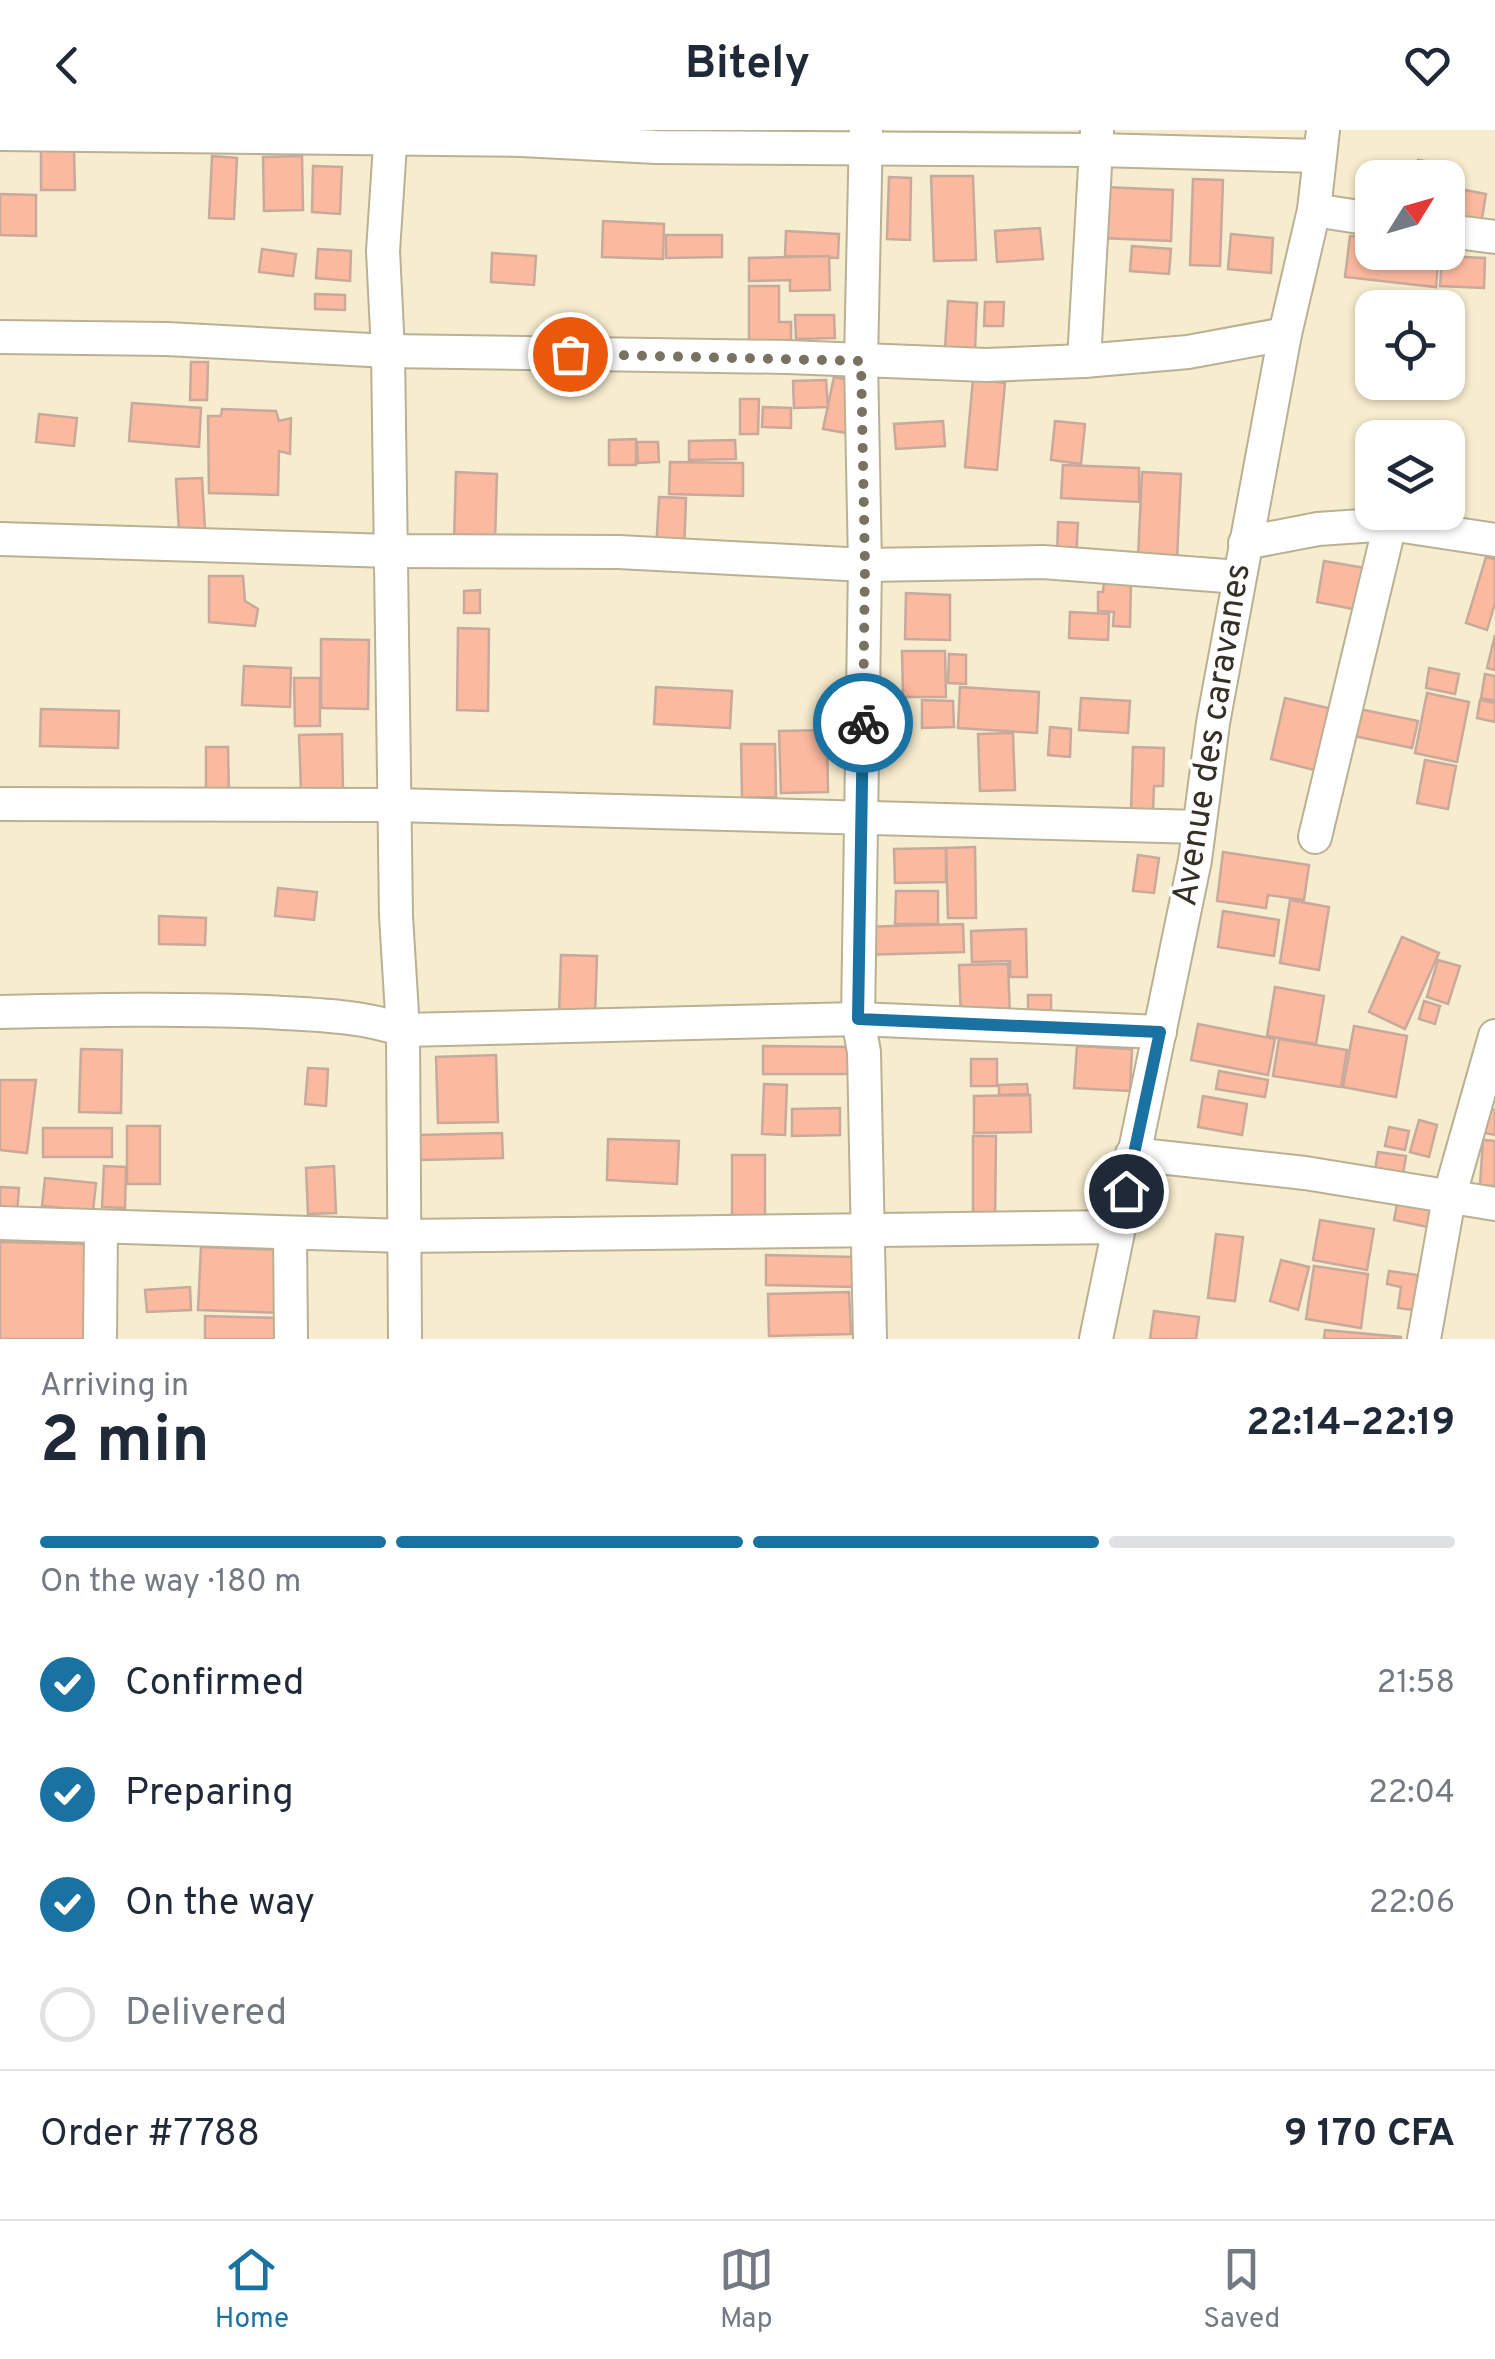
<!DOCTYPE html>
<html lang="en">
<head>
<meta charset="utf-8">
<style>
	body { margin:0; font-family:Overpass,sans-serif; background:#f6f6f7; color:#1f2937; height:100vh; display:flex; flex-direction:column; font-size:38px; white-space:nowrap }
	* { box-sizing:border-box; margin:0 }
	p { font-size:32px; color:#747a83 }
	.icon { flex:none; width:55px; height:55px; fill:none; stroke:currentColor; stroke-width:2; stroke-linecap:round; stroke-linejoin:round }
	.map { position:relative; height:1209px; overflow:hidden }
	.side { display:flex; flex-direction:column; background:#fff; flex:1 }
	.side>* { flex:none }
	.needle { width:65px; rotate:53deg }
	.controls { position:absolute; left:1355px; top:30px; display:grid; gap:20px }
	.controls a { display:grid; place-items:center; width:110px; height:110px; border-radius:20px; background:#fff; box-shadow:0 2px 8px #0004; font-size:50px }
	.pin { position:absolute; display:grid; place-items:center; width:85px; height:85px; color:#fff; margin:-42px; border:5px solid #fff; border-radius:50%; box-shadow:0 2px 10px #0007 }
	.courier { position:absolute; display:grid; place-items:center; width:100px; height:100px; margin:-50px; border:8px solid #1a72a2; border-radius:50%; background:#fff; color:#222; box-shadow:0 2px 12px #0007 }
	.headline em { font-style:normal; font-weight:700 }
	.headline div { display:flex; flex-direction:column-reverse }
	.headline { display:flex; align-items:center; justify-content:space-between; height:170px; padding:0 40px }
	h1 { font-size:65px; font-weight:700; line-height:75px }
	.bar { display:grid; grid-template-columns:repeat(4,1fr); gap:15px 10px; align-content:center; height:120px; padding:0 40px }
	.bar i { height:12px; border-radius:8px; background:#e0e1e3 }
	.bar .selected { background:#1a72a2 }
	.bar p { grid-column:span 4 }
	.line { display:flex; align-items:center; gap:25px; padding:0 40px; border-top:2px solid #e0e1e3 }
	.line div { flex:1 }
	ol { padding:0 40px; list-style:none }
	li { display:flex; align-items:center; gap:30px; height:110px }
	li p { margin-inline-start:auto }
	li .icon { padding:10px; border-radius:50%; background:#1a72a2; color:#fff; stroke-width:4 }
	li:last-child { color:#747a83 }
	li i { width:55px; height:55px; border:5px solid #e0e1e3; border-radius:50% }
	header { display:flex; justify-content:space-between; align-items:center; height:130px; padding:0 40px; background:#fff; font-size:45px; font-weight:700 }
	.dock { display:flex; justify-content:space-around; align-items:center; height:140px; border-top:2px solid #e0e1e3; background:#fff; font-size:28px; color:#747a83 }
	.dock a { display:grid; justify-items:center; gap:5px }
	.dock .selected { color:#1a72a2 }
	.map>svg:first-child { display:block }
	.building { fill:#fbb99f; stroke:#c8a99c; stroke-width:2.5 }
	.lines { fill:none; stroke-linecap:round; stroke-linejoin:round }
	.minor-casing { stroke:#bab093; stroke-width:36 }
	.minor { stroke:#fff; stroke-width:32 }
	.done { stroke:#787260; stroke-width:10; stroke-dasharray:0 18 }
	.route { stroke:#1a72a2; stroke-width:12 }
	.labels { text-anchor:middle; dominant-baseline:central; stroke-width:8; stroke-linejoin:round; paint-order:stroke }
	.street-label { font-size:35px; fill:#343025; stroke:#fff }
</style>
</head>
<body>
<header><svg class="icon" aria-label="back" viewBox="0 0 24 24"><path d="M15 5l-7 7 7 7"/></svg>Bitely<svg class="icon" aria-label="heart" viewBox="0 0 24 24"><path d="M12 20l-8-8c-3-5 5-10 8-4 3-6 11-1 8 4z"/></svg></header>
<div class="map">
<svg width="1495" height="1209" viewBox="0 0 1495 1209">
	<rect width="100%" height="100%" fill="#f6ecce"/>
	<g class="building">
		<polygon points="41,20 74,21 75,60 41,60"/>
		<polygon points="212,26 237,28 234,89 209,88"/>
		<polygon points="302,26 303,80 264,81 263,27"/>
		<polygon points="1418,30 1438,33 1436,48 1415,48"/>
		<polygon points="313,36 342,37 340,84 312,82"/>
		<polygon points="931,46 973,46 976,130 934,131"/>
		<polygon points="889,47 911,48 910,110 887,109"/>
		<polygon points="1193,49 1223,50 1220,136 1190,135"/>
		<polygon points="1103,57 1173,60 1171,111 1101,108"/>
		<polygon points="1465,60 1486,64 1481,94 1460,91"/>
		<polygon points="0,64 36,65 36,106 0,105"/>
		<polygon points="603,91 664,94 663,129 602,127"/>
		<polygon points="1040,98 1043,129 997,132 995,101"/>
		<polygon points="786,101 839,104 838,128 785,126"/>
		<polygon points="1231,104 1273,108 1271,143 1228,139"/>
		<polygon points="666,105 722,105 722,127 666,128"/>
		<polygon points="1350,106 1372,108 1372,122 1422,128 1423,122 1439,123 1436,157 1345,147"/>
		<polygon points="1132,116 1171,119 1169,144 1130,141"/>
		<polygon points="262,119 296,124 293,146 259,142"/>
		<polygon points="318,119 351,121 350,151 316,148"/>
		<polygon points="492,123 536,126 534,155 491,152"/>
		<polygon points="829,126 830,160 790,161 790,150 749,151 749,128"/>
		<polygon points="1442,126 1485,128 1484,158 1440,156"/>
		<polygon points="749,156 779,156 779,192 791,192 791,214 749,214"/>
		<polygon points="315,164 345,165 345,180 315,179"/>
		<polygon points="948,171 977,173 975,220 945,218"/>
		<polygon points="985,172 1004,172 1003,196 984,196"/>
		<polygon points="795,185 834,185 835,208 796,209"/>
		<polygon points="191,232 208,232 207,270 190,270"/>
		<polygon points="834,247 856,251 846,303 823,299"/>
		<polygon points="973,249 1005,253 997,340 965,337"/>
		<polygon points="826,250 828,277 794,278 793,251"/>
		<polygon points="740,269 759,269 758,304 740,304"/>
		<polygon points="132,273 201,278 199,317 129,311"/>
		<polygon points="763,277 791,278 791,298 762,297"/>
		<polygon points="222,279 276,281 279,291 291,288 290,324 279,321 278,365 209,363 208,286 221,286"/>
		<polygon points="39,284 77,288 74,316 36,312"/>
		<polygon points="943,291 945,316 896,319 894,294"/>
		<polygon points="1055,291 1085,294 1081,334 1051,330"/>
		<polygon points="636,309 636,335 609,335 609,310"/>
		<polygon points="735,310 736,329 689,330 689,311"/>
		<polygon points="637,312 658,312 659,332 638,333"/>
		<polygon points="670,332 743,333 743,366 669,364"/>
		<polygon points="1063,335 1139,338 1139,372 1061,368"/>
		<polygon points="456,342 497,344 495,411 454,410"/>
		<polygon points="1142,342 1181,344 1177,429 1138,428"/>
		<polygon points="202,348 205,400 179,402 176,349"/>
		<polygon points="659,367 686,368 684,424 656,423"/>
		<polygon points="1058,392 1078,393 1076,430 1057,429"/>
		<polygon points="1486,427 1495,429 1495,473 1487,500 1466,493"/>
		<polygon points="1324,431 1371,439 1363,481 1317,472"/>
		<polygon points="209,446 243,446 245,471 258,479 255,496 209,492"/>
		<polygon points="1104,452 1131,452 1130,497 1113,496 1114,482 1098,481 1098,462 1103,462"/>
		<polygon points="480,460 480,483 464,483 464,461"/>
		<polygon points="906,463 950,465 950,510 905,509"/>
		<polygon points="1070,482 1109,484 1108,510 1069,508"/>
		<polygon points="458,498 489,499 488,581 457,580"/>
		<polygon points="1495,505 1495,540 1487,538"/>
		<polygon points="321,509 369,510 368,579 321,578"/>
		<polygon points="902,521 945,521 946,567 903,567"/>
		<polygon points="949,524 966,525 966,554 948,553"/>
		<polygon points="244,536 291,538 290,577 242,575"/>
		<polygon points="1429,538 1459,544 1455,564 1426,558"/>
		<polygon points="1485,544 1495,546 1495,571 1481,568"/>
		<polygon points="294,548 320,548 320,596 295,596"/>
		<polygon points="656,557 732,561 730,598 654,594"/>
		<polygon points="960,557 1039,562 1037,603 958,598"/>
		<polygon points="1427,563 1469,572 1457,632 1415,623"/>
		<polygon points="1081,568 1130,571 1128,603 1079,600"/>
		<polygon points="1285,568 1332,579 1318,641 1271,629"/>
		<polygon points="922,570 953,571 954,597 922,598"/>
		<polygon points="1480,570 1495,573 1495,592 1477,588"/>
		<polygon points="41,579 119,581 118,618 40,616"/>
		<polygon points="1359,579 1418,591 1412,618 1354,606"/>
		<polygon points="1050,597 1071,599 1070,627 1048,625"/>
		<polygon points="827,600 828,662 781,663 779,601"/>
		<polygon points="1013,603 1015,660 980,661 978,604"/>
		<polygon points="342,604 343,661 301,661 299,605"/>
		<polygon points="741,614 775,614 776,667 742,668"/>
		<polygon points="206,617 228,617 229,663 206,663"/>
		<polygon points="1133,617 1164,618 1163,656 1154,656 1153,681 1131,681"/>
		<polygon points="1425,630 1456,636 1448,679 1417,673"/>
		<polygon points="975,717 976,788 948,788 946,718"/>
		<polygon points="946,718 946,752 895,753 894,719"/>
		<polygon points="1223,722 1309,735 1304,770 1268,765 1266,778 1217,771"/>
		<polygon points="1138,725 1159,728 1154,763 1133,761"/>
		<polygon points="278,758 317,762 314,790 275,786"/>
		<polygon points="896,761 938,761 938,794 895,794"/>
		<polygon points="1290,770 1329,777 1319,840 1280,833"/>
		<polygon points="1223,781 1279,790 1274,826 1218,817"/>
		<polygon points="159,786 206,788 205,815 159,814"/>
		<polygon points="963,794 964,822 862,825 861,797"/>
		<polygon points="1026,799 1027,847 1010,847 1010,831 972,832 971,801"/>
		<polygon points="1402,807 1439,823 1405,899 1369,882"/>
		<polygon points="561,825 597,826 595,887 559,886"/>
		<polygon points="1438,830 1460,836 1448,874 1427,867"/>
		<polygon points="1008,834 1010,887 961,889 959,835"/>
		<polygon points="1275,857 1324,866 1316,914 1267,906"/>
		<rect x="1028" y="865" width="23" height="29"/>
		<polygon points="1424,871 1440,876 1435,894 1419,889"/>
		<polygon points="1198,894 1275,909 1268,945 1191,930"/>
		<polygon points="1354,896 1407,906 1396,967 1343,957"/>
		<polygon points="1279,909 1347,920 1341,957 1273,946"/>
		<polygon points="763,916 850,917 850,944 763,944"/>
		<polygon points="1077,916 1132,919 1130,961 1074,958"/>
		<polygon points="81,919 122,920 121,983 79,982"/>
		<polygon points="496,925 498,992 438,993 436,927"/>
		<rect x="971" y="929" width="26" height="27"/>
		<polygon points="308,938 328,939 326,976 305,974"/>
		<polygon points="1219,941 1268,950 1265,967 1216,959"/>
		<polygon points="0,950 36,950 27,1023 0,1020"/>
		<polygon points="764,954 787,955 785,1005 762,1004"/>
		<polygon points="1027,954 1028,964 999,965 999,955"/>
		<polygon points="1030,965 1031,1002 974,1003 974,966"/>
		<polygon points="1203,966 1247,974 1242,1005 1198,997"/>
		<polygon points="1480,977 1495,980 1495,1005 1475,1001"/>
		<polygon points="840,978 840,1005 792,1006 792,979"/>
		<polygon points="1419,990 1437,995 1429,1027 1410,1022"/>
		<rect x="127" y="996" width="33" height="58"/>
		<polygon points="1389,997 1409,1001 1405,1020 1385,1016"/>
		<rect x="43" y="998" width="69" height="29"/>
		<polygon points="502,1003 503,1028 420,1030 419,1005"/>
		<polygon points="973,1006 996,1006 995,1092 973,1091"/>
		<polygon points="608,1009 679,1011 677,1054 607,1050"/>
		<polygon points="1483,1010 1495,1011 1495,1056 1480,1055"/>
		<polygon points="1378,1022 1406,1026 1403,1044 1375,1040"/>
		<rect x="732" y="1025" width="33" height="65"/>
		<polygon points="104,1036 126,1037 125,1078 102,1077"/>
		<polygon points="334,1036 336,1083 308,1084 306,1038"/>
		<polygon points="45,1048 96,1053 93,1081 42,1076"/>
		<polygon points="0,1057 19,1058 17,1084 0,1082"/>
		<polygon points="1398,1069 1432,1076 1428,1097 1394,1090"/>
		<polygon points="1320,1090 1374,1099 1367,1140 1313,1130"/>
		<polygon points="1216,1104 1243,1107 1235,1171 1208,1168"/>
		<polygon points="0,1112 90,1114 88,1209 0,1209"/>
		<polygon points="201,1117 284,1120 283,1183 198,1180"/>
		<polygon points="766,1125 855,1127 855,1157 766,1155"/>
		<polygon points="1281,1130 1309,1137 1298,1180 1270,1171"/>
		<polygon points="1314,1136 1368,1144 1361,1198 1306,1189"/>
		<polygon points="1389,1141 1418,1145 1413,1180 1398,1178 1401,1157 1387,1154"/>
		<polygon points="190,1157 191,1180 147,1182 145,1160"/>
		<polygon points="849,1162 851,1204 769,1206 768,1164"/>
		<polygon points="1154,1181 1199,1187 1196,1209 1150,1209"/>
		<polygon points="205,1186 279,1188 279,1209 205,1209"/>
		<polygon points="1325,1200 1401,1207 1401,1209 1324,1209"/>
	</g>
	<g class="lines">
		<defs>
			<g id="minor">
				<polyline points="391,0 383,121 388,221 396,786 403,900 405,1209"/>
				<polyline points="866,0 861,231 865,435 858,889 864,922 870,1209"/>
				<polyline points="0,4 522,10 656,17 1097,20 1319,26"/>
				<polyline points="1314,80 1372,89"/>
				<polyline points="1448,101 1495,107"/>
				<polyline points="0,207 167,209 388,221 788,227 986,235 1084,231 1188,222 1285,204"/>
				<polyline points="1084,231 1097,1"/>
				<polyline points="0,409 391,421 619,422 865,435 1043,432 1239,447"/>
				<polyline points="1245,413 1318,399 1390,394 1495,410"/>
				<polyline points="0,674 395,675 1199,697"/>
				<polyline points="1315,707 1390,394"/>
				<path d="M0 882C89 880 178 878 267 882 314 885 358 885 403 900L858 889 1160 902"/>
				<polyline points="1132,1024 1305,1043 1495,1074"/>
				<polyline points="0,1093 405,1106 1119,1097"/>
				<polyline points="290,1104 291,1209"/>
				<polyline points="100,1209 101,1097"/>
				<polyline points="1096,1209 1195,730 1213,593 1285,204 1314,80 1323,0"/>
				<polyline points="1424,1209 1449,1068 1495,906"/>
			</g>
		</defs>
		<use href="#minor" class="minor-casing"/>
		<use href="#minor" class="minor"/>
	</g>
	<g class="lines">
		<polyline class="done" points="570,224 861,231 865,435 863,593"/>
		<polyline class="route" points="863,593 858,889 1160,902 1126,1061"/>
	</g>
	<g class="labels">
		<g class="street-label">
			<text transform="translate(1213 605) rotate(-81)">Avenue des caravanes</text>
		</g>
	</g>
</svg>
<div class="controls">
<a><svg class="needle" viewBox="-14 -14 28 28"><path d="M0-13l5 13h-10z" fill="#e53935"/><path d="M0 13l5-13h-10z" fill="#747a83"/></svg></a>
<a><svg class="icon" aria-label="locate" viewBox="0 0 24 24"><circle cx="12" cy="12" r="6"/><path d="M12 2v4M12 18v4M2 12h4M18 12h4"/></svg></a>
<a><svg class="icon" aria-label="layers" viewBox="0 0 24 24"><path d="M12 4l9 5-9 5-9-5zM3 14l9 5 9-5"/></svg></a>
</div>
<div class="pin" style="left:570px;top:224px;background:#ea580c"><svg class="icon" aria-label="bag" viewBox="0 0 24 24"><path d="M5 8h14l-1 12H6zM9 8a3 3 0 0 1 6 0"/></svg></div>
<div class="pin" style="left:1126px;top:1061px;background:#1f2937"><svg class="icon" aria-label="home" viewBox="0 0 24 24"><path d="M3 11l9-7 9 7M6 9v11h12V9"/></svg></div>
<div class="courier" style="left:863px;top:593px"><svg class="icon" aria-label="bike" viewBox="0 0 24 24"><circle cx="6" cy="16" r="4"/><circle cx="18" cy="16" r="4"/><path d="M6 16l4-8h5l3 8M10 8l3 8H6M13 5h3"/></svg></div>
</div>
<section class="side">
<div class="headline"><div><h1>2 min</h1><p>Arriving in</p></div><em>22:14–22:19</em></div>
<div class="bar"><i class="selected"></i><i class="selected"></i><i class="selected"></i><i></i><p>On the way · 180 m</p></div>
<ol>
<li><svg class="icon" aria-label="check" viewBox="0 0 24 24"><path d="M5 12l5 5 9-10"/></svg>Confirmed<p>21:58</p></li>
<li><svg class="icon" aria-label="check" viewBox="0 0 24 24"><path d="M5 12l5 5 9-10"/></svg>Preparing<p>22:04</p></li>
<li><svg class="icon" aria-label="check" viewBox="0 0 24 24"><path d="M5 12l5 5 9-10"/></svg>On the way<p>22:06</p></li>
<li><i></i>Delivered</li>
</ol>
<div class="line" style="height:130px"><div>Order #7788</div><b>9 170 CFA</b></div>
</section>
<nav class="dock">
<a class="selected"><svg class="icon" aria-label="home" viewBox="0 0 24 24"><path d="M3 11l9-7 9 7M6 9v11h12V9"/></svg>Home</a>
<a><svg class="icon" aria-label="map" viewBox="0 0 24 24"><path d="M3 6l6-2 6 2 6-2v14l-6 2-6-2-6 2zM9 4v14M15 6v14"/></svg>Map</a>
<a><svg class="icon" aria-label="saved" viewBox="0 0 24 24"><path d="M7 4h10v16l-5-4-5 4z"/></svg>Saved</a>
</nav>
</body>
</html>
